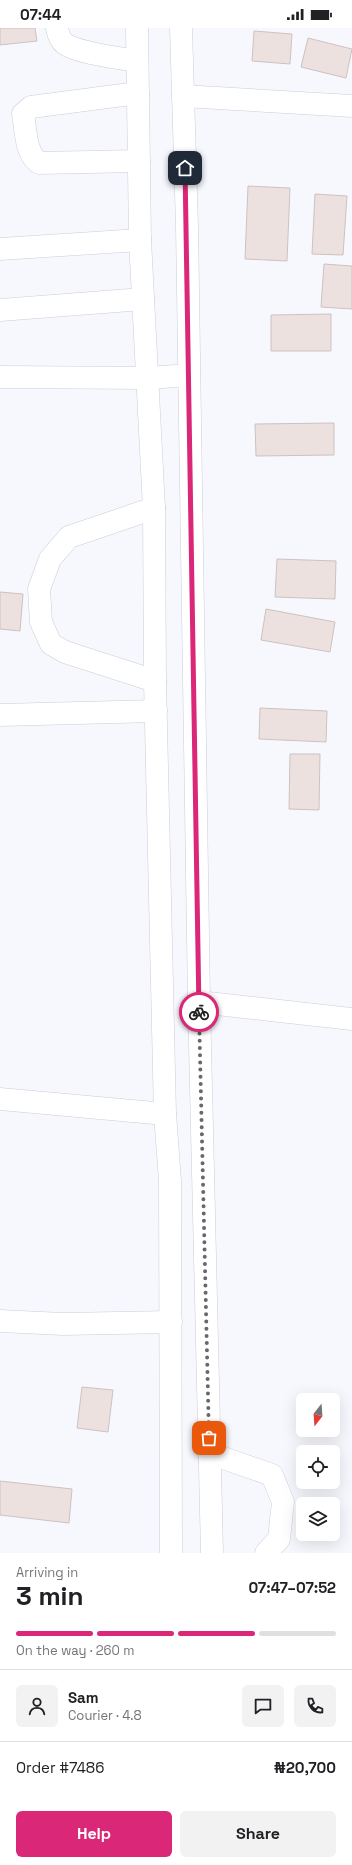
<!DOCTYPE html>
<html lang="en">
<head>
<meta charset="utf-8">
<style>
	body { margin:0; font-family:"Space Grotesk",sans-serif; background:#f2f2f2; color:#202124; height:100vh; display:flex; flex-direction:column; font-size:15px; white-space:nowrap }
	* { box-sizing:border-box; margin:0 }
	p { font-size:13px; color:#757577 }
	.icon { flex:none; width:22px; height:22px; fill:none; stroke:currentColor; stroke-width:2; stroke-linecap:round; stroke-linejoin:round }
	.map { position:relative; height:1525px; overflow:hidden }
	.details { display:flex; flex-direction:column; background:#fff; flex:1 }
	.details>* { flex:none }
	.needle { width:26px; rotate:197deg }
	.fabs { position:absolute; left:296px; top:1365px; display:grid; gap:8px }
	.fabs a { display:grid; place-items:center; width:44px; height:44px; border-radius:6px; background:#fff; box-shadow:0 4px 16px #0002; font-size:20px }
	.pin { position:absolute; display:grid; place-items:center; width:34px; height:34px; color:#fff; margin:-17px; border-radius:8px; box-shadow:0 2px 6px #0006 }
	.courier { position:absolute; display:grid; place-items:center; width:40px; height:40px; margin:-20px; border:3px solid #db2777; border-radius:50%; background:#fff; color:#222; box-shadow:0 1px 5px #0007 }
	.overview em { font-style:normal; font-weight:700 }
	.overview div { display:flex; flex-direction:column-reverse }
	.overview { display:flex; align-items:center; justify-content:space-between; height:68px; padding:0 16px }
	h1 { font-size:26px; font-weight:700; line-height:30px }
	.bar { display:grid; grid-template-columns:repeat(4,1fr); gap:6px 4px; align-content:center; height:48px; padding:0 16px }
	.bar i { height:5px; border-radius:3px; background:#e0e0e0 }
	.bar .on { background:#db2777 }
	.bar p { grid-column:span 4 }
	.line { display:flex; align-items:center; gap:10px; padding:0 16px; border-top:1px solid #e0e0e0 }
	.line div { flex:1 }
	.round { display:grid; place-items:center; flex:none; width:42px; height:42px; border-radius:6px; background:#f2f2f2 }
	.button { display:flex; gap:8px; margin-top:auto; padding:8px 16px }
	.button a { flex:1; height:46px; border-radius:6px; background:#db2777; color:#fff; font-size:16px; font-weight:700; line-height:46px; text-align:center }
	.button a+a { background:#f2f2f2; color:#202124 }
	.status { display:flex; justify-content:space-between; align-items:center; height:28px; padding:0 20px; background:#fff; direction:ltr }
	.status svg { height:11px; fill:currentColor }
	.map>svg:first-child { display:block }
	.building { fill:#ece1de; stroke:#cdc2bf }
	.lines { fill:none; stroke-linecap:round; stroke-linejoin:round }
	.minor-casing { stroke:#cccdd7; stroke-width:23 }
	.highway-casing { stroke:#cccdd7; stroke-width:23 }
	.minor { stroke:#fff; stroke-width:22 }
	.highway { stroke:#fff; stroke-width:22 }
	.done { stroke:#67686c; stroke-width:4; stroke-dasharray:0 7.2 }
	.route { stroke:#db2777; stroke-width:5 }
</style>
</head>
<body>
<div class="status"><b>07:44</b><svg viewBox="0 0 49 12"><path d="M0 12V9h3v3zM5 12V6h3v6zM10 12V3h3v9zM15 12V0h3v12zM26 1h20v11H26zM47 4h2v5h-2z"/></svg></div>
<div class="map">
<svg width="352" height="1525" viewBox="0 0 352 1525">
	<rect width="100%" height="100%" fill="#f7f8fe"/>
	<g class="building">
		<polygon points="0,0 35,0 37,13 0,17"/>
		<polygon points="254,3 292,6 290,36 252,33"/>
		<polygon points="308,10 352,21 346,50 301,39"/>
		<polygon points="248,158 290,160 287,233 245,231"/>
		<polygon points="315,166 347,168 343,227 312,226"/>
		<polygon points="324,236 352,238 352,281 321,279"/>
		<polygon points="331,286 331,323 271,323 271,287"/>
		<polygon points="334,395 334,427 256,428 255,396"/>
		<polygon points="277,531 336,533 335,571 275,569"/>
		<polygon points="0,564 23,566 20,603 0,601"/>
		<polygon points="266,581 335,594 330,624 261,612"/>
		<polygon points="260,680 327,683 326,714 259,711"/>
		<polygon points="290,726 320,726 319,782 289,781"/>
		<polygon points="82,1359 113,1362 108,1404 77,1400"/>
		<polygon points="0,1453 72,1461 69,1495 0,1487"/>
	</g>
	<g class="lines">
		<defs>
			<g id="minor">
				<path d="M57 0C58 6 60 12 65 16 78 25 120 30 137 33"/>
				<path d="M138 65 31 79 23 86C26 102 25 125 39 135L139 133"/>
				<polyline points="183,68 352,78"/>
				<polyline points="0,221 140,212"/>
				<polyline points="0,282 143,271"/>
				<polyline points="0,349 148,350 189,347"/>
				<polyline points="154,480 69,509 50,531 39,561 41,594 51,616 65,624 155,653"/>
				<polyline points="0,687 156,683"/>
				<polyline points="199,974 352,991"/>
				<polyline points="0,1071 165,1086"/>
				<polyline points="0,1293 63,1296 171,1294"/>
				<polyline points="209,1425 272,1447 283,1474 279,1511 266,1525"/>
			</g>
			<g id="highway">
				<polyline points="137,0 140,212 154,480 155,653 165,1086 170,1153 171,1525"/>
				<polyline points="181,0 187,198 199,974 212,1525"/>
			</g>
		</defs>
		<use href="#minor" class="minor-casing"/>
		<use href="#highway" class="highway-casing"/>
		<use href="#minor" class="minor"/>
		<use href="#highway" class="highway"/>
	</g>
	<g class="lines">
		<polyline class="done" points="199,984 209,1410"/>
		<polyline class="route" points="185,140 199,984"/>
	</g>
</svg>
<div class="fabs">
<a><svg class="needle" viewBox="-14 -14 28 28"><path d="M0-13l5 13h-10z" fill="#e53935"/><path d="M0 13l5-13h-10z" fill="#757577"/></svg></a>
<a><svg class="icon" aria-label="locate" viewBox="0 0 24 24"><circle cx="12" cy="12" r="6"/><path d="M12 2v4M12 18v4M2 12h4M18 12h4"/></svg></a>
<a><svg class="icon" aria-label="layers" viewBox="0 0 24 24"><path d="M12 4l9 5-9 5-9-5zM3 14l9 5 9-5"/></svg></a>
</div>
<div class="pin" style="left:209px;top:1410px;background:#ea580c"><svg class="icon" aria-label="bag" viewBox="0 0 24 24"><path d="M5 8h14l-1 12H6zM9 8a3 3 0 0 1 6 0"/></svg></div>
<div class="pin" style="left:185px;top:140px;background:#1f2937"><svg class="icon" aria-label="home" viewBox="0 0 24 24"><path d="M3 11l9-7 9 7M6 9v11h12V9"/></svg></div>
<div class="courier" style="left:199px;top:984px"><svg class="icon" aria-label="bike" viewBox="0 0 24 24"><circle cx="6" cy="16" r="4"/><circle cx="18" cy="16" r="4"/><path d="M6 16l4-8h5l3 8M10 8l3 8H6M13 5h3"/></svg></div>
</div>
<section class="details">
<div class="overview"><div><h1>3 min</h1><p>Arriving in</p></div><em>07:47–07:52</em></div>
<div class="bar"><i class="on"></i><i class="on"></i><i class="on"></i><i></i><p>On the way · 260 m</p></div>
<div class="line" style="height:72px"><a class="round"><svg class="icon" aria-label="person" viewBox="0 0 24 24"><circle cx="12" cy="8" r="4"/><path d="M4 21q1-7 8-7t8 7"/></svg></a><div><b>Sam</b><p>Courier · 4.8</p></div><a class="round"><svg class="icon" aria-label="chat" viewBox="0 0 24 24"><path d="M4 5h16v11H9l-5 4z"/></svg></a><a class="round"><svg class="icon" aria-label="phone" viewBox="0 0 24 24"><path d="M5 4h4l2 5-3 2q2 4 5 5l2-3 5 2v4C11 20 4 13 5 4z"/></svg></a></div>
<div class="line" style="height:52px"><div>Order #7486</div><b>₦20,700</b></div>
<div class="button"><a>Help</a><a>Share</a></div>
</section>
</body>
</html>
